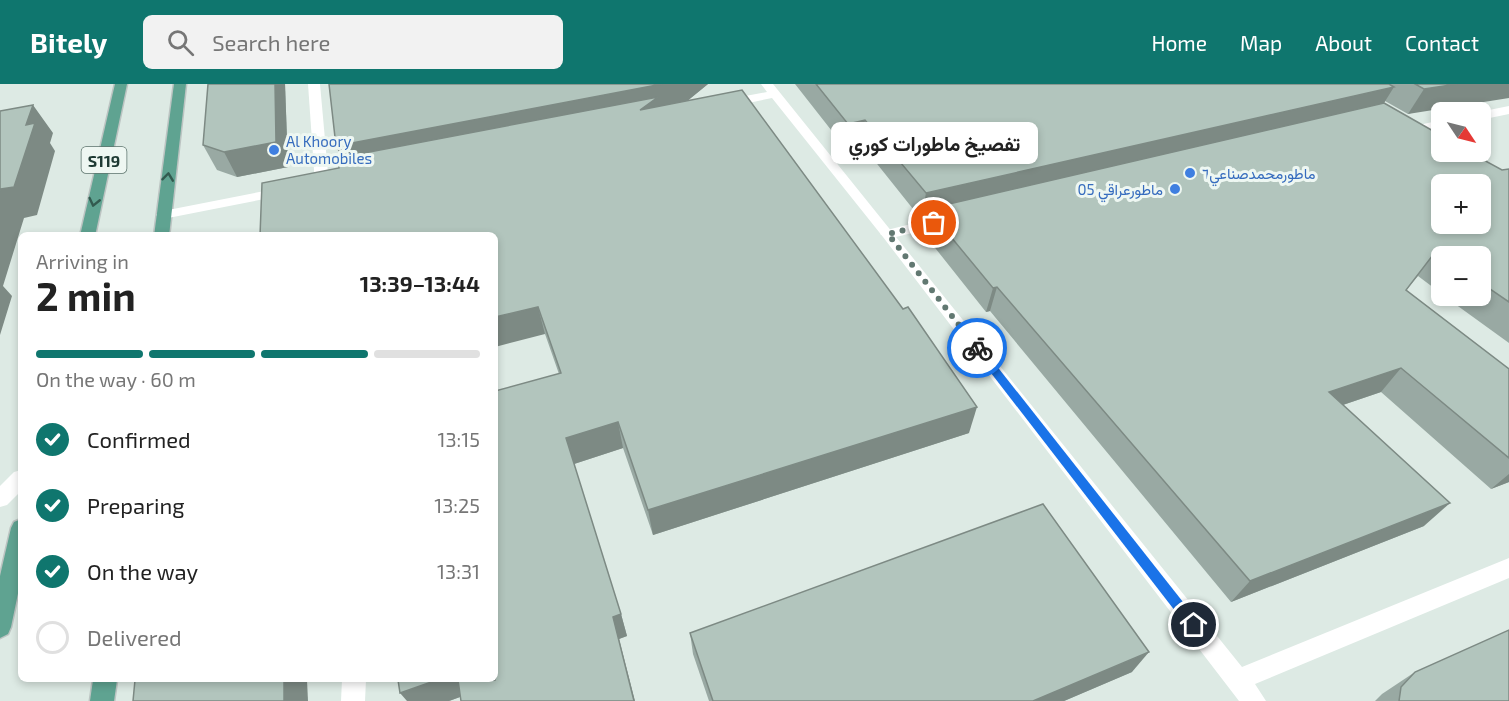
<!DOCTYPE html>
<html lang="en">
<head>
<meta charset="utf-8">
<style>
	body { margin:0; font-family:"Exo 2",Vazirmatn,sans-serif; background:#f2f2f2; color:#222; height:100vh; display:flex; flex-direction:column; font-size:22px; white-space:nowrap }
	* { box-sizing:border-box; margin:0 }
	p { font-size:20px; color:#767676 }
	.icon { flex:none; width:33px; height:33px; fill:none; stroke:currentColor; stroke-width:2; stroke-linecap:round; stroke-linejoin:round }
	.map { position:relative; flex:1; overflow:hidden }
	.panel { position:absolute; left:18px; top:148px; width:480px; height:450px; display:flex; flex-direction:column; background:#fff; border-radius:9px; box-shadow:0 3px 9px #0003 }
	.panel>* { flex:none }
	.needle { width:39px; rotate:125deg }
	.tools { position:absolute; left:1431px; top:18px; display:grid; gap:12px }
	.tools a { display:grid; place-items:center; width:60px; height:60px; border-radius:9px; background:#fff; box-shadow:0 3px 9px #0003; font-size:30px }
	.pin { position:absolute; display:grid; place-items:center; width:51px; height:51px; color:#fff; margin:-26px; border:3px solid #fff; border-radius:50%; box-shadow:0 2px 6px #0007 }
	.courier { position:absolute; display:grid; place-items:center; width:60px; height:60px; margin:-30px; border:4px solid #1a73e8; border-radius:50%; background:#fff; color:#222; box-shadow:0 2px 8px #0007 }
	.bubble { position:absolute; height:42px; border-radius:9px; background:#fff; box-shadow:0 3px 9px #0003; font-size:20px; font-weight:700; line-height:42px; text-align:center }
	.head em { font-style:normal; font-weight:700 }
	.head div { display:flex; flex-direction:column-reverse }
	.head { display:flex; align-items:center; justify-content:space-between; height:102px; padding:0 18px }
	h1 { font-size:39px; font-weight:700; line-height:45px }
	.bar { display:grid; grid-template-columns:repeat(4,1fr); gap:9px 6px; align-content:center; height:72px; padding:0 18px }
	.bar i { height:8px; border-radius:4px; background:#e0e0e0 }
	.bar .on { background:#0f766e }
	.bar p { grid-column:span 4 }
	ol { padding:0 18px; list-style:none }
	li { display:flex; align-items:center; gap:18px; height:66px }
	li p { margin-inline-start:auto }
	li .icon { padding:6px; border-radius:50%; background:#0f766e; color:#fff; stroke-width:4 }
	li:last-child { color:#767676 }
	li i { width:33px; height:33px; border:3px solid #e0e0e0; border-radius:50% }
	header { display:flex; align-items:center; gap:36px; box-sizing:border-box; height:84px; padding:0 30px; background:#0f766e; color:#fff }
	header strong { font-size:28px }
	nav { display:flex; gap:33px; margin-inline-start:auto; font-size:21px }
	.search { width:420px; height:54px; background:#f2f2f2; display:flex; align-items:center; gap:15px; box-sizing:border-box; padding:0 21px; border-radius:9px; color:#767676; font-size:22px }
	.map>svg:first-child { display:block }
	.lines { fill:none; stroke-linecap:round; stroke-linejoin:round }
	.primary-casing { stroke:#bcc4c2; stroke-width:3 }
	.lane { fill:#fff; fill-rule:evenodd }
	.street { fill:#fff; fill-rule:evenodd }
	.primary { fill:#5fa391; fill-rule:evenodd }
	.wall { fill:#99a9a3 }
	.shaded-wall { fill:#7d8a84 }
	.building { fill:#b2c5bd; stroke:#7d8a84; stroke-width:1.5; fill-rule:evenodd }
	.oneway { stroke:#325a4f }
	.route { fill:#1a73e8 }
	.done { stroke:#617871; stroke-width:6; stroke-dasharray:0 10.8 }
	.shop-dot { fill:#3f7fe0; stroke:#eef7f2; stroke-width:2 }
	.labels { text-anchor:middle; dominant-baseline:central; stroke-width:6; stroke-linejoin:round; paint-order:stroke }
	.far-shop-label { font-size:15px; fill:#366cbe; stroke:#eef7f2; text-anchor:start }
	.shield { fill:#eef7f2; stroke:#5c736c; stroke-width:1.5 }
	.shield-label { font-size:16px; font-weight:bold; fill:#1e3a33 }
</style>
</head>
<body>
<header>
<strong>Bitely</strong>
<div class="search"><svg class="icon" aria-label="search" viewBox="0 0 24 24"><circle cx="10" cy="10" r="6"/><path d="M15 15l6 6"/></svg>Search here</div>
<nav><a>Home</a><a>Map</a><a>About</a><a>Contact</a></nav>
</header>
<div class="map">
<svg width="1509" height="617" viewBox="0 0 1509 617">
	<rect width="100%" height="100%" fill="#ddeae4"/>
	<g class="lines">
		<defs>
			<g id="primary">
				<polygon points="115,0 127,0 95,152 80,152"/>
				<polygon points="174,0 186,0 169,152 154,152"/>
				<polygon points="21,435 21,495 11,543 8,550 0,554 0,492 11,444 14,438"/>
				<polygon points="93,596 117,596 114,617 90,617"/>
			</g>
		</defs>
		<use href="#primary" class="primary-casing"/>
		<g class="lane">
			<polygon points="308,0 320,0 329,100 322,104 315,100"/>
			<polygon points="1509,22 1509,30 1480,36 1479,28"/>
			<polygon points="1442,36 1442,44 1419,49 1412,45 1414,42"/>
			<polygon points="955,129 962,134 960,137 888,155 880,150 883,147"/>
			<polygon points="342,596 366,596 365,617 341,617"/>
		</g>
		<g class="street">
			<polygon points="761,0 773,0 1242,583 1509,474 1509,494 1255,600 1266,617 1239,617 883,153 772,14 724,24 718,20 724,16 767,8"/>
			<polygon points="285,103 292,107 290,110 163,135 156,131 163,127"/>
			<polygon points="21,386 21,407 7,421 0,423 0,402 14,388"/>
		</g>
		<use href="#primary" class="primary"/>
	</g>
	<g class="wall">
		<polygon points="208,0 285,0 288,83 237,93 217,86 203,61"/>
		<polygon points="329,0 708,0 687,17 969,349 653,451 623,364 574,380 621,530 627,552 449,617 559,290 545,250 339,84 341,73 336,62"/>
		<polygon points="795,0 1509,0 1408,30 1385,17 1384,19 1502,86 1509,85 1509,259 1444,212 1480,212 1480,172 1442,172 1442,210 1418,192 1406,206 1509,285 1509,398 1491,405 1381,308 1343,321 1424,442 1231,518 990,227 986,228 932,160 934,151 931,147 934,132 921,135 862,61 846,65"/>
		<polygon points="690,549 1132,588 1064,617 709,617 693,570"/>
		<polygon points="1415,588 1509,617 1375,617 1382,610"/>
	</g>
	<g class="shaded-wall">
		<polygon points="275,0 285,0 288,83 237,93 224,68"/>
		<polygon points="662,0 708,0 680,23 348,88 336,62"/>
		<polygon points="1457,0 1509,0 1509,14 1408,30 1424,5"/>
		<polygon points="1394,3 1379,27 936,123 934,132 921,135 926,109"/>
		<polygon points="33,21 53,49 50,59 55,67 37,131 24,134 3,202 12,212 0,251 0,107 26,41"/>
		<polygon points="865,36 862,61 846,65 848,40"/>
		<polygon points="997,203 990,227 986,228 993,204"/>
		<polygon points="538,223 545,250 495,263 495,233"/>
		<polygon points="1401,284 1381,308 1310,332 1329,308"/>
		<polygon points="977,323 969,349 653,451 648,426"/>
		<polygon points="618,338 623,364 574,380 566,354"/>
		<polygon points="1509,390 1509,398 1491,405"/>
		<polygon points="1450,419 1424,442 1231,518 1250,497"/>
		<polygon points="621,530 627,552 619,555 635,617 634,617 613,533"/>
		<polygon points="1149,568 1132,588 1064,617 1033,617"/>
		<polygon points="284,596 307,596 308,617 284,617"/>
		<polygon points="437,596 462,596 471,609 449,617 407,617 400,609"/>
	</g>
	<g class="building">
		<polygon points="208,0 275,0 276,58 224,68 203,61"/>
		<polygon points="329,0 662,0 336,62"/>
		<polygon points="816,0 1389,0 1394,3 926,109 865,36 848,40"/>
		<polygon points="1415,0 1457,0 1424,5"/>
		<polygon points="742,6 903,225 908,223 977,323 648,426 618,338 566,354 621,530 613,533 634,617 461,617 458,596 495,596 495,307 561,289 538,223 495,233 495,152 260,152 262,99 339,84 338,74 658,13 640,26"/>
		<path d="M1384 19 1442 52V68H1469L1502 86 1509 85V218L1480 198V172H1444L1436 167 1406 206 1509 285V374L1401 284 1329 308 1450 419 1250 497 997 203 993 204 937 136 945 134 936 123ZM1442 100H1480V140H1442Z"/>
		<polygon points="33,21 26,41 35,39 14,103 1,105 0,107 0,27"/>
		<polygon points="1043,420 1149,568 1033,617 713,617 690,549"/>
		<polygon points="1509,546 1509,617 1399,617 1401,603 1415,588"/>
		<polygon points="135,596 284,596 284,617 133,617"/>
		<polygon points="398,596 437,596 400,609"/>
	</g>
	<defs><path id="oneway-chevron" d="M-2-3.5L2.5 0L-2 3.5" fill="none" stroke-width="1.6" stroke-linecap="round" stroke-linejoin="round" transform="scale(1.5)"/></defs>
	<g class="oneway">
		<use href="#oneway-chevron" transform="translate(168 93) rotate(-83)"/>
		<use href="#oneway-chevron" transform="translate(94 118) rotate(103)"/>
	</g>
	<polygon class="route" points="977,261 981,262 1198,537 1198,545 1189,545 974,267 973,264"/>
	<g class="lines">
		<polyline class="done" points="934,139 888,150 977,264"/>
	</g>
	<g class="shop-dot">
		<circle cx="274" cy="66" r="6"/>
		<circle cx="1190" cy="89" r="6"/>
		<circle cx="1175" cy="105" r="6"/>
	</g>
	<g class="labels">
		<g class="far-shop-label">
			<text x="286" y="57">Al Khoory<tspan x="286" dy="17">Automobiles</tspan></text>
			<text x="1202" y="89">ماطورمحمدصناعي٦</text>
			<text x="1163" y="105" text-anchor="end">ماطورعراقي 05</text>
		</g>
		<rect class="shield" x="81.5" y="63" width="45" height="26" rx="4.5"/>
		<g class="shield-label">
			<text x="104" y="76">S119</text>
		</g>
	</g>
</svg>
<div class="tools">
<a><svg class="needle" viewBox="-14 -14 28 28"><path d="M0-13l5 13h-10z" fill="#e53935"/><path d="M0 13l5-13h-10z" fill="#767676"/></svg></a>
<a>+</a>
<a>−</a>
</div>
<div class="pin" style="left:934px;top:139px;background:#ea580c"><svg class="icon" aria-label="bag" viewBox="0 0 24 24"><path d="M5 8h14l-1 12H6zM9 8a3 3 0 0 1 6 0"/></svg></div>
<div class="pin" style="left:1194px;top:541px;background:#1f2937"><svg class="icon" aria-label="home" viewBox="0 0 24 24"><path d="M3 11l9-7 9 7M6 9v11h12V9"/></svg></div>
<div class="courier" style="left:977px;top:264px"><svg class="icon" aria-label="bike" viewBox="0 0 24 24"><circle cx="6" cy="16" r="4"/><circle cx="18" cy="16" r="4"/><path d="M6 16l4-8h5l3 8M10 8l3 8H6M13 5h3"/></svg></div>
<div class="bubble" style="left:831px;top:38px;width:207px">تفصيخ ماطورات كوري</div>
<section class="panel">
<div class="head"><div><h1>2 min</h1><p>Arriving in</p></div><em>13:39–13:44</em></div>
<div class="bar"><i class="on"></i><i class="on"></i><i class="on"></i><i></i><p>On the way · 60 m</p></div>
<ol>
<li><svg class="icon" aria-label="check" viewBox="0 0 24 24"><path d="M5 12l5 5 9-10"/></svg>Confirmed<p>13:15</p></li>
<li><svg class="icon" aria-label="check" viewBox="0 0 24 24"><path d="M5 12l5 5 9-10"/></svg>Preparing<p>13:25</p></li>
<li><svg class="icon" aria-label="check" viewBox="0 0 24 24"><path d="M5 12l5 5 9-10"/></svg>On the way<p>13:31</p></li>
<li><i></i>Delivered</li>
</ol>
</section>
</div>
</body>
</html>
